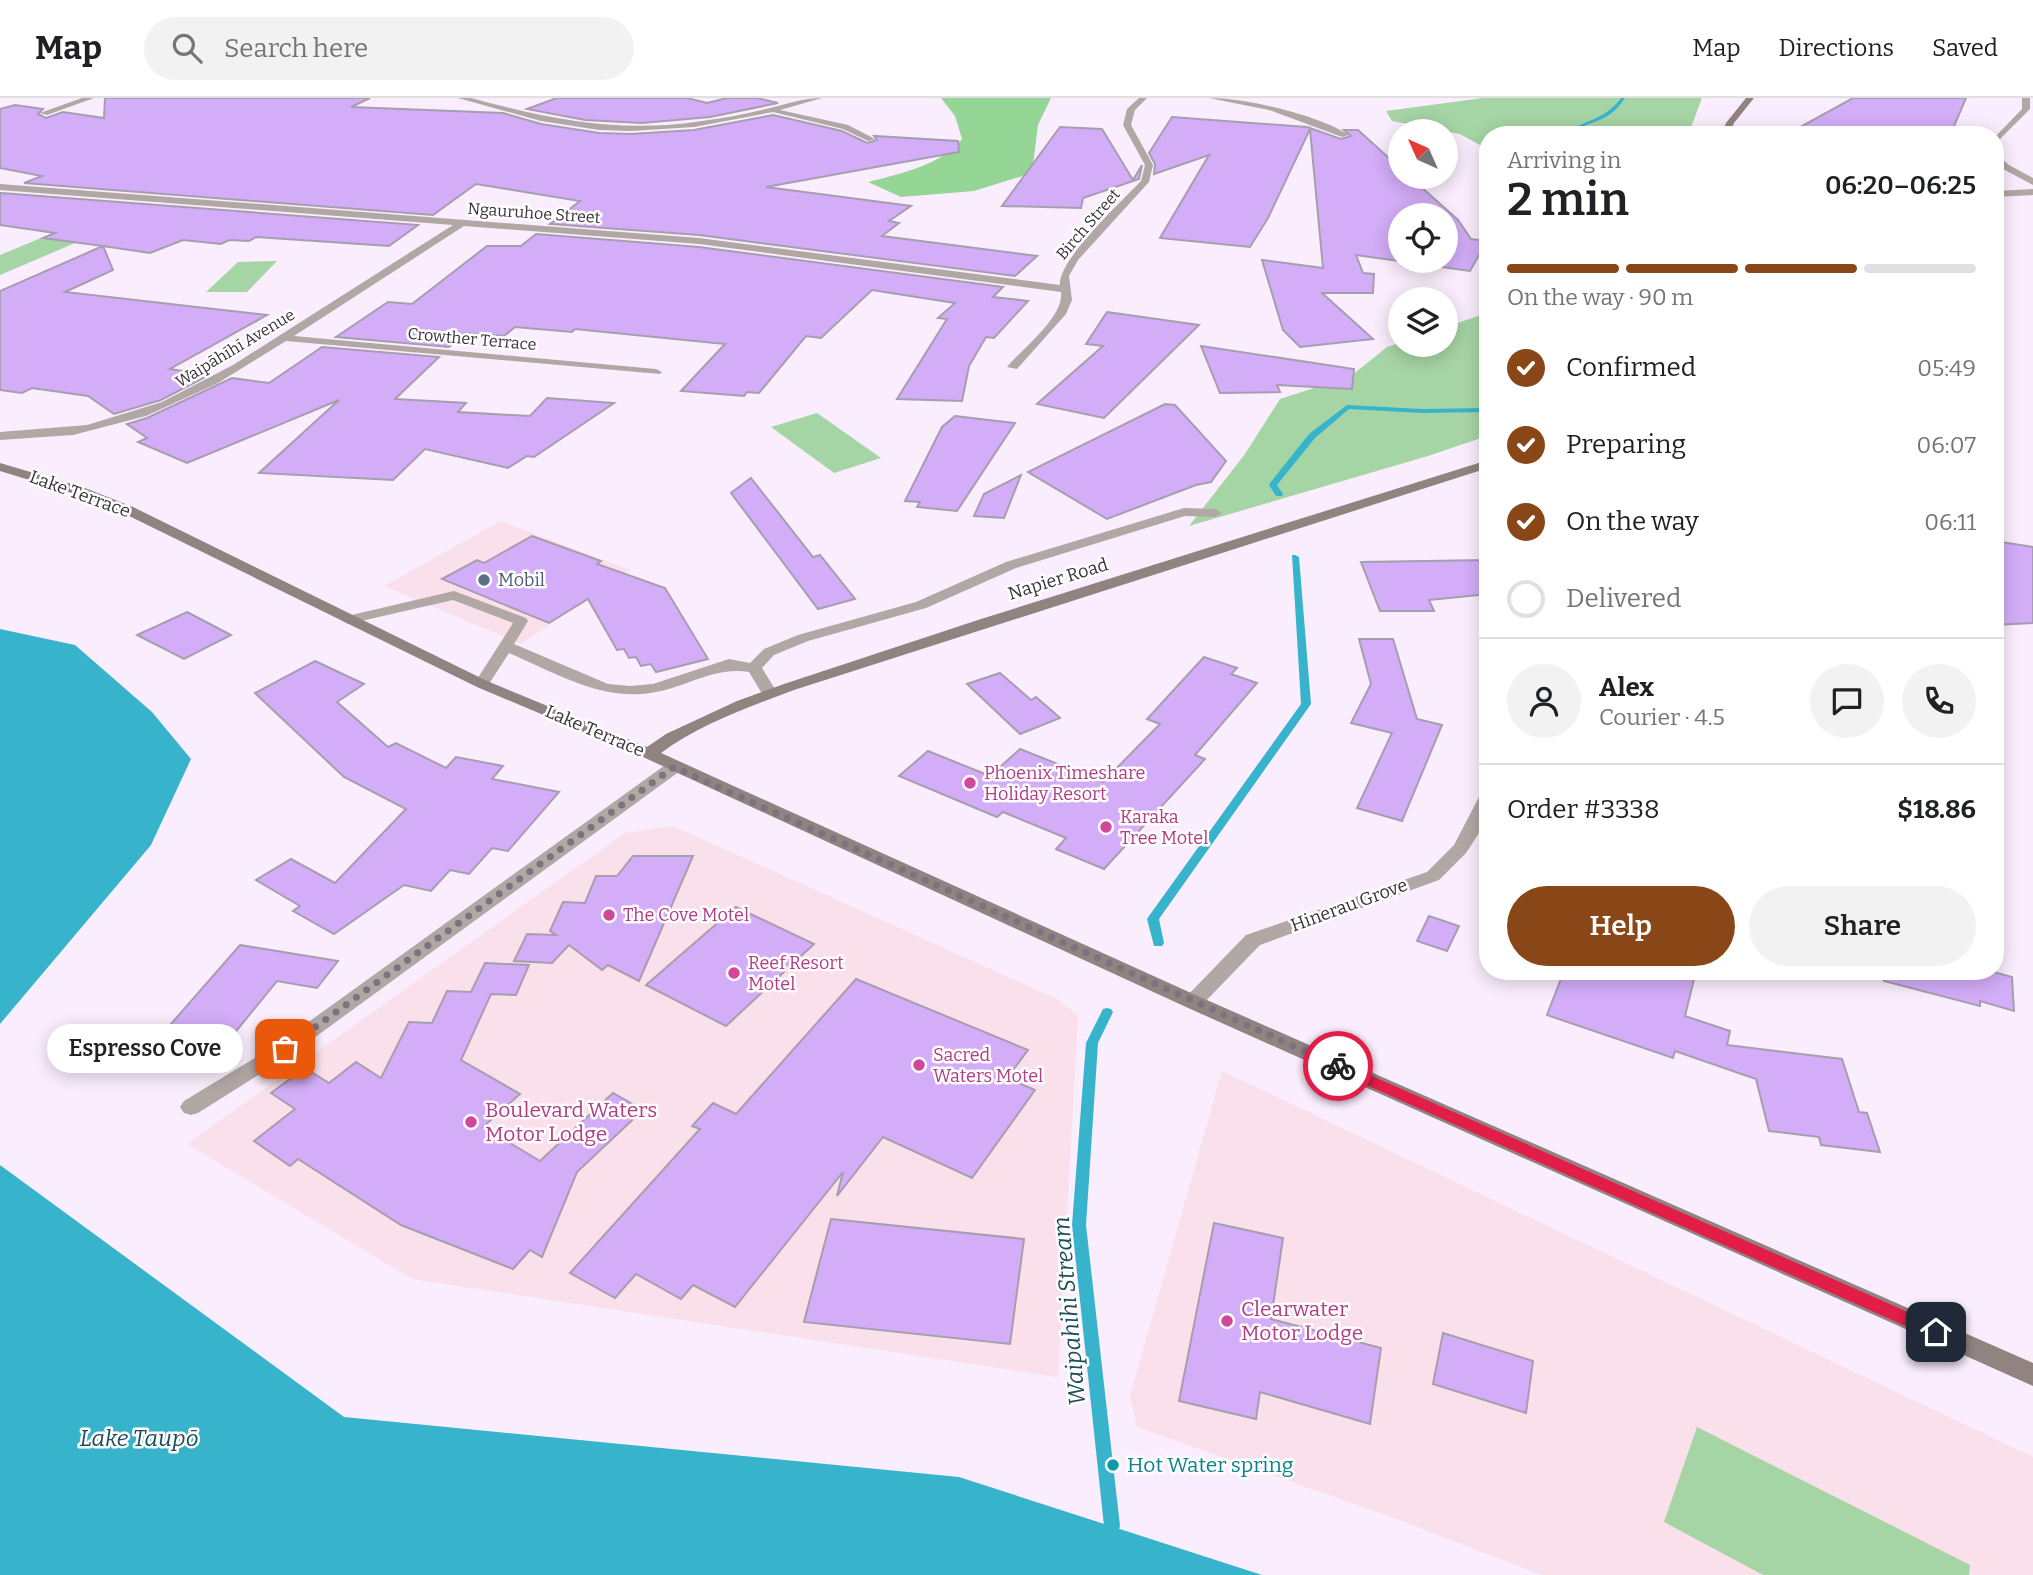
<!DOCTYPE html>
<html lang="en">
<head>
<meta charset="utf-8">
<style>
	body { margin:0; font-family:Bitter,serif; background:#f2f2f2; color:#202124; height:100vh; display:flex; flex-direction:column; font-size:26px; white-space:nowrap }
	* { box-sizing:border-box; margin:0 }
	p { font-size:23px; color:#757577 }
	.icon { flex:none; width:38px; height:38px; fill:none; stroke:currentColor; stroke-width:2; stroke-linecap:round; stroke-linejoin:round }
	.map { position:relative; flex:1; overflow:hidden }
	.drawer { position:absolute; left:1479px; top:28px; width:525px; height:854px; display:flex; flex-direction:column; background:#fff; border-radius:28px; box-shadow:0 4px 18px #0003 }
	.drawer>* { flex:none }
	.needle { width:46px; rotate:315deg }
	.buttons { position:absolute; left:1388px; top:21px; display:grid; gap:14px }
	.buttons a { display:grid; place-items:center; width:70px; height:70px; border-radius:50%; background:#fff; box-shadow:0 4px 18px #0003; font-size:35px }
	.pin { position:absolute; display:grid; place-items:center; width:60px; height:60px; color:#fff; margin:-30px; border-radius:14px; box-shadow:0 4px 10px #0006 }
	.courier { position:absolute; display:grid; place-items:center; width:70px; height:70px; margin:-35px; border:5px solid #e11d48; border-radius:50%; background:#fff; color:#222; box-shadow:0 2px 9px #0007 }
	.bubble { position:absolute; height:49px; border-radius:24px; background:#fff; box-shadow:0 4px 18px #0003; font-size:23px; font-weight:600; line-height:49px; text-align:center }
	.summary em { font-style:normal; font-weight:600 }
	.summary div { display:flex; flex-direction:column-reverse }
	.summary { display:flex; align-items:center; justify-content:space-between; height:119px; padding:0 28px }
	h1 { font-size:46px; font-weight:600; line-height:52px }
	.bar { display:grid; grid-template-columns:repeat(4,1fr); gap:10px 7px; align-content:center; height:84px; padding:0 28px }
	.bar i { height:9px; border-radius:5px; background:#e0e0e0 }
	.bar .active { background:#894617 }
	.bar p { grid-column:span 4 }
	.line { display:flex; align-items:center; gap:18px; padding:0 28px; border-top:2px solid #e0e0e0 }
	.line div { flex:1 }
	.round { display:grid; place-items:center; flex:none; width:74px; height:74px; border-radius:37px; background:#f2f2f2 }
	ol { padding:0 28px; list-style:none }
	li { display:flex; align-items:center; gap:21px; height:77px }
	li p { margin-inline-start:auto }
	li .icon { padding:7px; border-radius:50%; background:#894617; color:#fff; stroke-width:4 }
	li:last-child { color:#757577 }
	li i { width:38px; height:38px; border:4px solid #e0e0e0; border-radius:50% }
	.action { display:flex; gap:14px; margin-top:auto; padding:14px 28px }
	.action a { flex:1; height:80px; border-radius:42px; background:#894617; color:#fff; font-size:28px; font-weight:600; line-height:80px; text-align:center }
	.action a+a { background:#f2f2f2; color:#202124 }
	header { display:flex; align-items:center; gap:42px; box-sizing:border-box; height:98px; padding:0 35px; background:#fff; border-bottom:2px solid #e0e0e0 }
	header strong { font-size:33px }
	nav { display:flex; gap:38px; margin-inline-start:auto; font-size:24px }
	.search { width:490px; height:63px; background:#f2f2f2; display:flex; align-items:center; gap:18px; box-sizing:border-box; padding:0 24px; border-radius:38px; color:#757577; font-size:26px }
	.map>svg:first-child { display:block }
	.commercial { fill:#f9e0ea }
	.green { fill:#a6d5a5 }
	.forest { fill:#95d595 }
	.water { fill:#37b4cc }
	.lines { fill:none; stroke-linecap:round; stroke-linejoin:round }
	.stream { fill:#37b4cc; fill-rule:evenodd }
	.building { fill:#d3adf8; stroke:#a69eaf; stroke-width:2; fill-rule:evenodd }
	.service { fill:#b1a7a5; fill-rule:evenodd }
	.minor { fill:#b1a7a5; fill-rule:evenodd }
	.secondary { fill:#918380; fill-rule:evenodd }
	.route { fill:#e11d48 }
	.done { stroke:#7b737d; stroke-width:7; stroke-dasharray:0 12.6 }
	.service-dot { fill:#5c6f8a; stroke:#fff; stroke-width:2.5 }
	.hotel-dot { fill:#d1479c; stroke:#fff; stroke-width:2.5 }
	.culture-dot { fill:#0f9aa8; stroke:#fff; stroke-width:2.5 }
	.labels { text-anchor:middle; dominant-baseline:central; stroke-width:5; stroke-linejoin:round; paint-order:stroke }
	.far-street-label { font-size:16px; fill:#373238; stroke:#fff }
	.street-label { font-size:18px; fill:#373238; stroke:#fff }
	.service-label { font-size:18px; fill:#4e5e75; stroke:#fff; text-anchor:start }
	.hotel-label { font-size:18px; fill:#b23c85; stroke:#fff; text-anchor:start }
	.near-hotel-label { font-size:21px; fill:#b23c85; stroke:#fff; text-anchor:start }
	.near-culture-label { font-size:21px; fill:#0d838f; stroke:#fff; text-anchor:start }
	.near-water-label { font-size:23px; font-style:italic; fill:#1b4e59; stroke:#fff }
</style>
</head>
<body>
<header>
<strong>Map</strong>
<div class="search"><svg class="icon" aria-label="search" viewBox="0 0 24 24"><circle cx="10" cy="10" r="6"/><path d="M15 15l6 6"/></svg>Search here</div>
<nav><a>Map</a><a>Directions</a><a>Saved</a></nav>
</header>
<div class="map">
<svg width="2033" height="1477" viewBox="0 0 2033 1477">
	<rect width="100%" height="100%" fill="#faedfd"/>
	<g class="commercial">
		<polygon points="501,423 630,472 521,546 384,488"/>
		<polygon points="673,728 1059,902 1078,918 1058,1279 412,1181 187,1046 625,735"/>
		<polygon points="1222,973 2033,1359 2033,1477 1542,1477 1388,1418 1137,1329 1130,1298"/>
	</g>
	<g class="green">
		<polygon points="1483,0 1702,0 1688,37 1488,37 1487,51 1460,36 1392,23 1386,13"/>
		<polygon points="41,140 75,145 0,177 0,157"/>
		<polygon points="277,163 247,194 206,194 238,164"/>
		<polygon points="1487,215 1487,338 1428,358 1189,428 1245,356 1280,301 1351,278 1387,249 1400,245 1400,247 1446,247 1446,229"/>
		<polygon points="817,315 881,360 834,375 771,329"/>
		<polygon points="1697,1329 1970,1467 1969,1477 1763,1477 1664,1424"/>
	</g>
	<path class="forest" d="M941 0H1051L1038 27 1032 75 974 93 901 99 868 84C900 76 941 67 962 41L955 18Z"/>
	<g class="water">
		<polygon points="0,531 75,547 152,614 191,661 151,747 0,926"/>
		<polygon points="0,1067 344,1319 959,1379 1262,1477 0,1477"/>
	</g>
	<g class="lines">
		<g class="stream">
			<path d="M1621 0H1625C1612 19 1604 20 1584 28 1577 31 1572 37 1564 37 1585 20 1603 24 1621 0Z"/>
			<polygon points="1347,307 1422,311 1488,310 1488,314 1422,315 1349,311 1315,340 1277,387 1283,396 1282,398 1276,398 1269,387 1270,385 1309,336"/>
			<polygon points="1292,457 1295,457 1299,459 1311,606 1159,821 1164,845 1162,848 1154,848 1147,821 1149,818 1301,606"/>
			<polygon points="1107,910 1111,911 1113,914 1098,945 1086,1127 1120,1428 1118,1434 1112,1436 1106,1434 1104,1428 1072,1127 1086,945 1103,911"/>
		</g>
	</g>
	<g class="building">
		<polygon points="105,0 370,0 351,9 503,15 541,26 599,35 631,36 694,32 773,17 842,33 867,45 877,42 874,38 958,43 959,54 766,89 911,108 889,123 899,125 882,138 1037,158 1015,178 699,137 550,126 580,103 476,86 433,117 24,85 42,78 0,70 0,11 15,7 43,11 38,16 46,20 63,14 104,20"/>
		<polygon points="557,0 687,0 707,5 727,0 757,0 778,5 710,19 642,25 585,22 527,11"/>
		<polygon points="1853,0 1966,0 1952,33 1948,34 1926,31 1925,37 1786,37"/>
		<path d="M1172 19 1307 29 1341 41 1351 38 1344 32H1358L1400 70V79H1410L1458 122 1471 141 1487 143 1470 173 1356 157 1363 175 1374 176 1373 195H1322L1373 241 1300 249 1283 232 1262 162 1323 170 1310 31 1268 120 1250 149 1160 140 1209 57 1154 76 1155 66 1149 55ZM1400 117H1446V163H1400Z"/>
		<polygon points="1060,29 1102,31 1133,82 1142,67 1139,81 1083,100 1081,110 1002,108"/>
		<polygon points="0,95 1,95 418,127 389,148 256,139 249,143 229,142 221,146 183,142 150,155 103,148 113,172 65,194 267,217 170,271 209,277 161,302 114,316 88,298 32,290 22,295 0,292 0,193 103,148 43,140 55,135 0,127"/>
		<polygon points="536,136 699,149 1003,189 993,199 1028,203 994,240 986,239 969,268 962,303 897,301 947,221 938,220 955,205 872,192 821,240 806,238 759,295 747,294 744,298 681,293 725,246 575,231 572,234 515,229 504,238 464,235 449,249 336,239 388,204 412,206 487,148 521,148"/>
		<polygon points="1107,214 1199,227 1104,320 1037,306 1103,248 1086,246"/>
		<polygon points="1201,248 1354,271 1352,291 1277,287 1280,294 1220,295"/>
		<polygon points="322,249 439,259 395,301 466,305 458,314 530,318 547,300 614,305 534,359 527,358 508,370 425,351 393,382 259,375 339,302 187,365 138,344 147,340 127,326 147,320 232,280 269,285"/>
		<polygon points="1165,306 1175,307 1226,363 1211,384 1196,387 1107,421 1028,374"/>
		<polygon points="955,318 1015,325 957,413 917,409 920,404 905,403 942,329"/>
		<polygon points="1021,377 1004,420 974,418 984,396"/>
		<polygon points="751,380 813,459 820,457 855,501 818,511 731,395"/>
		<polygon points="532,438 601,463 597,466 665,490 708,561 656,574 651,566 641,568 636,559 629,560 624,551 617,552 588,501 549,525 442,481 477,462 484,465"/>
		<polygon points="1995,443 2033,449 2033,525 1995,527"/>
		<polygon points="1488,462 1488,496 1429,502 1434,513 1380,513 1361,464"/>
		<polygon points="187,514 231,537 184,561 137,537"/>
		<polygon points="1359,541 1393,541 1417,621 1442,627 1402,723 1357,710 1392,635 1351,625 1371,586"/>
		<polygon points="1204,559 1237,570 1231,576 1257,585 1195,657 1205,661 1104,771 1056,751 1066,740 1003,714 997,719 899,678 928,653 990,678 1020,651 1103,684 1160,626 1147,621"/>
		<polygon points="315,563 364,586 337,604 388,649 396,645 446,670 456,659 503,668 492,681 559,694 508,753 492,750 469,776 450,772 431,793 404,787 334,836 293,813 300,808 256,782 291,761 335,785 406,711 344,679 255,595"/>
		<polygon points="1000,575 1031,602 1036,599 1060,620 1020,636 967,586"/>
		<polygon points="633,758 693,758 639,883 608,867 602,872 569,847 552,865 514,863 527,836 556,837 550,833 563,804 585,805 596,778 617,778"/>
		<polygon points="736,809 814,846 726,928 646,887"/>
		<polygon points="1429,818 1459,828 1447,853 1417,843"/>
		<polygon points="240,847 338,863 317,890 277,883 220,953 157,942"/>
		<polygon points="485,865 529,867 516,897 491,896 461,962 520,996 483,1029 540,1063 613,995 643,1012 577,1074 542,1159 530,1152 513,1171 401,1127 298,1061 290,1068 254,1043 295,1011 271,995 305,970 329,985 356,964 381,980 409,924 432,925 447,893 471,894"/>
		<polygon points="1564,873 1696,873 1685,918 1730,933 1727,947 1842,961 1859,1014 1867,1015 1880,1054 1821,1047 1819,1039 1769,1033 1756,981 1675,953 1673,960 1547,917"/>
		<polygon points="1885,873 1990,873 2012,879 2014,913 1980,903 1980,908 1884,883"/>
		<polygon points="856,881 1028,952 1007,980 1035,992 972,1080 883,1039 837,1098 843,1074 735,1209 693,1187 681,1201 636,1176 615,1200 570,1175 700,1031 692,1028 713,1005 736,1016"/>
		<polygon points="831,1121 1024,1141 1010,1246 804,1224"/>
		<polygon points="1214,1125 1283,1140 1271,1221 1381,1250 1370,1326 1260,1294 1256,1321 1179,1303"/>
		<polygon points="1443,1235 1533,1263 1526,1315 1433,1286"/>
	</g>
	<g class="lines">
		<path class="service" d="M1184 410 1215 411 1222 415 1215 419 1185 418 1016 470 926 510 808 543 774 557 762 570 778 596 770 601 764 599 749 574C716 568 688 588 656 594 604 605 556 575 509 555L487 589 482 591 474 586 513 525 453 502 348 526 341 522 343 519 454 493 526 520 528 523 514 546 608 586 630 588 653 586 729 561 750 565 764 551 798 537 916 504 1006 464Z"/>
		<g class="minor">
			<polygon points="82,0 94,0 47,17 40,15"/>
			<path d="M458 0H471C550 21 619 36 702 23 725 20 747 16 770 10 787 6 804 0 822 0L780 12 848 27 875 41 868 43 843 31 773 14 694 29 631 33 599 32 541 23Z"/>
			<path d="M1139 0H1147L1135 12 1131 27 1153 67 1149 84 1078 162 1069 178 1072 202 1066 216 1017 271 1007 269C1023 250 1064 219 1061 194L699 146 464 128 294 238 656 271 662 274 660 276 286 243 218 285 146 318 73 337 0 342V334L87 327 162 304 233 267 453 127 0 92V86L699 140 1060 187C1057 163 1122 103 1141 83L1145 67 1123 27 1127 11Z"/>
			<path d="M1209 0C1246 0 1318 17 1349 37L1342 39 1269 12Z"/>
			<polygon points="2022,0 2030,0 2030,11 1995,46 1995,39 2022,11"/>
			<polygon points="1995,55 2009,67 2033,80 2033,87 2003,71 1995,62"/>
			<polygon points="2033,91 2033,97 1995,99 1995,93"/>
			<polygon points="674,664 682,669 680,673 292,956 198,1015 191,1017 184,1015 180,1009 184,1003 278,946 668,665"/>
			<polygon points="1488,692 1488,719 1481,732 1466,755 1439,782 1260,847 1200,909 1186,909 1183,904 1186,899 1246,837 1427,774 1454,747 1480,697"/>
		</g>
		<g class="secondary">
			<polygon points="1746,0 1754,0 1734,25 1729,37 1721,37 1726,25"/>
			<path d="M1488 362V370L794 592C749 609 700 626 661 655L1200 899 2033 1265V1288L1186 909 643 659 477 589 123 415 75 396 0 373V365L85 390 133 409 487 583 647 649 666 636 737 603 784 586 981 521Z"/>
		</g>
	</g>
	<polygon class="route" points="1338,963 1942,1229 1944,1234 1942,1239 1930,1239 1333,972 1333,965"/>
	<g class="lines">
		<polyline class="done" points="285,951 674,669 1338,968"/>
	</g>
	<circle class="service-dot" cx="484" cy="482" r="7"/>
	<g class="hotel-dot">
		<circle cx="970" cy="685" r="7"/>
		<circle cx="1106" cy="729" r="7"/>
		<circle cx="609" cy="817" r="7"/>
		<circle cx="734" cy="875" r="7"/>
		<circle cx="919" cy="967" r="7"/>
		<circle cx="471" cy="1024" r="7"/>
		<circle cx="1227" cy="1223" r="7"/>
	</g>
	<circle class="culture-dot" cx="1113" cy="1367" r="7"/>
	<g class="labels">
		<g class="far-street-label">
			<text transform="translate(534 115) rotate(4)">Ngauruhoe Street</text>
			<text transform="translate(1088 126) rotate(-49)">Birch Street</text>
			<text transform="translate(472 241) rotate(5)">Crowther Terrace</text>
			<text transform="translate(235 250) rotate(-31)">Waipāhīhī Avenue</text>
		</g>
		<g class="street-label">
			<text transform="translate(80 396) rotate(20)">Lake Terrace</text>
			<text transform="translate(1058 481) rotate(-17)">Napier Road</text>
			<text transform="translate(595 633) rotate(23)">Lake Terrace</text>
			<text transform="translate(1349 807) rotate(-20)">Hinerau Grove</text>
		</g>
		<g class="service-label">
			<text x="498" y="482">Mobil</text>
		</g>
		<g class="hotel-label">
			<text x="984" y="675">Phoenix Timeshare<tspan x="984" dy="21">Holiday Resort</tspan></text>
			<text x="1120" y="719">Karaka<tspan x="1120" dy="21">Tree Motel</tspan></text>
			<text x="623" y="817">The Cove Motel</text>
			<text x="748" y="865">Reef Resort<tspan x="748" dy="21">Motel</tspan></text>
			<text x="933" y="957">Sacred<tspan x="933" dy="21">Waters Motel</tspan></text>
		</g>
		<g class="near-hotel-label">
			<text x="485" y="1012">Boulevard Waters<tspan x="485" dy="24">Motor Lodge</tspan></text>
			<text x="1241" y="1211">Clearwater<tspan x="1241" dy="24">Motor Lodge</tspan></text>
		</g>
		<g class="near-culture-label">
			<text x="1127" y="1367">Hot Water spring</text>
		</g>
		<g class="near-water-label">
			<text transform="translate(1069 1213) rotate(-95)">Waipahihi Stream</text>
			<text x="139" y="1340">Lake Taupō</text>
		</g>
	</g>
</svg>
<div class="buttons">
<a><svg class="needle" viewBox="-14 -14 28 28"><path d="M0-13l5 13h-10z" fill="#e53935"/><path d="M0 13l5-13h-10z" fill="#757577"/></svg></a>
<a><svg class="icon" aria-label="locate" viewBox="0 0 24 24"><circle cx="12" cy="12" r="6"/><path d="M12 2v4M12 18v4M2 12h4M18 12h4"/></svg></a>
<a><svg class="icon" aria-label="layers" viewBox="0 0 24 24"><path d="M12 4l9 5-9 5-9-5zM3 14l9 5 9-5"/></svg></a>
</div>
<div class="pin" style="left:285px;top:951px;background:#ea580c"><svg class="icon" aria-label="bag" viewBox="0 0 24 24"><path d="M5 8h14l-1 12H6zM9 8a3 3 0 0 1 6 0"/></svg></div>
<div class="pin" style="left:1936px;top:1234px;background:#1f2937"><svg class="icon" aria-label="home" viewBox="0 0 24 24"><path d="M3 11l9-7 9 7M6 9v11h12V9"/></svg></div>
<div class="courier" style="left:1338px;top:968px"><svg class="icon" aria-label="bike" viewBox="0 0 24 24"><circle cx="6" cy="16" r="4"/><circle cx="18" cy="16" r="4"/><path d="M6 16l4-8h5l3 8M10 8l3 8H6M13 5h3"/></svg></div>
<div class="bubble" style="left:47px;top:926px;width:196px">Espresso Cove</div>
<section class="drawer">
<div class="summary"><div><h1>2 min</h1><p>Arriving in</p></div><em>06:20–06:25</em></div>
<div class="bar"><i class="active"></i><i class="active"></i><i class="active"></i><i></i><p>On the way · 90 m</p></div>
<ol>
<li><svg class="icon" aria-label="check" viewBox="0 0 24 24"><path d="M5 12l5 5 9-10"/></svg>Confirmed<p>05:49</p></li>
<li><svg class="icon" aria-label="check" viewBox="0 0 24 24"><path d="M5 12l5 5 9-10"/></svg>Preparing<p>06:07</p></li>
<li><svg class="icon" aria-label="check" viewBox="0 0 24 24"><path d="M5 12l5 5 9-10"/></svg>On the way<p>06:11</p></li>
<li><i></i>Delivered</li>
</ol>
<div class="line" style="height:126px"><a class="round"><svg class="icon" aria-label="person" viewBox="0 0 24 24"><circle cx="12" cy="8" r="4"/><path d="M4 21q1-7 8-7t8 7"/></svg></a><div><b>Alex</b><p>Courier · 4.5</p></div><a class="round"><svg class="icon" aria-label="chat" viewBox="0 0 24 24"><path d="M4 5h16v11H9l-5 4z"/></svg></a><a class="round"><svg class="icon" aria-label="phone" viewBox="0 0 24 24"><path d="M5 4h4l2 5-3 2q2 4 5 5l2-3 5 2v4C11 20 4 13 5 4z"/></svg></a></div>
<div class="line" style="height:91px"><div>Order #3338</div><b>$18.86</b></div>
<div class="action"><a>Help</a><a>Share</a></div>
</section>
</div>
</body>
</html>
